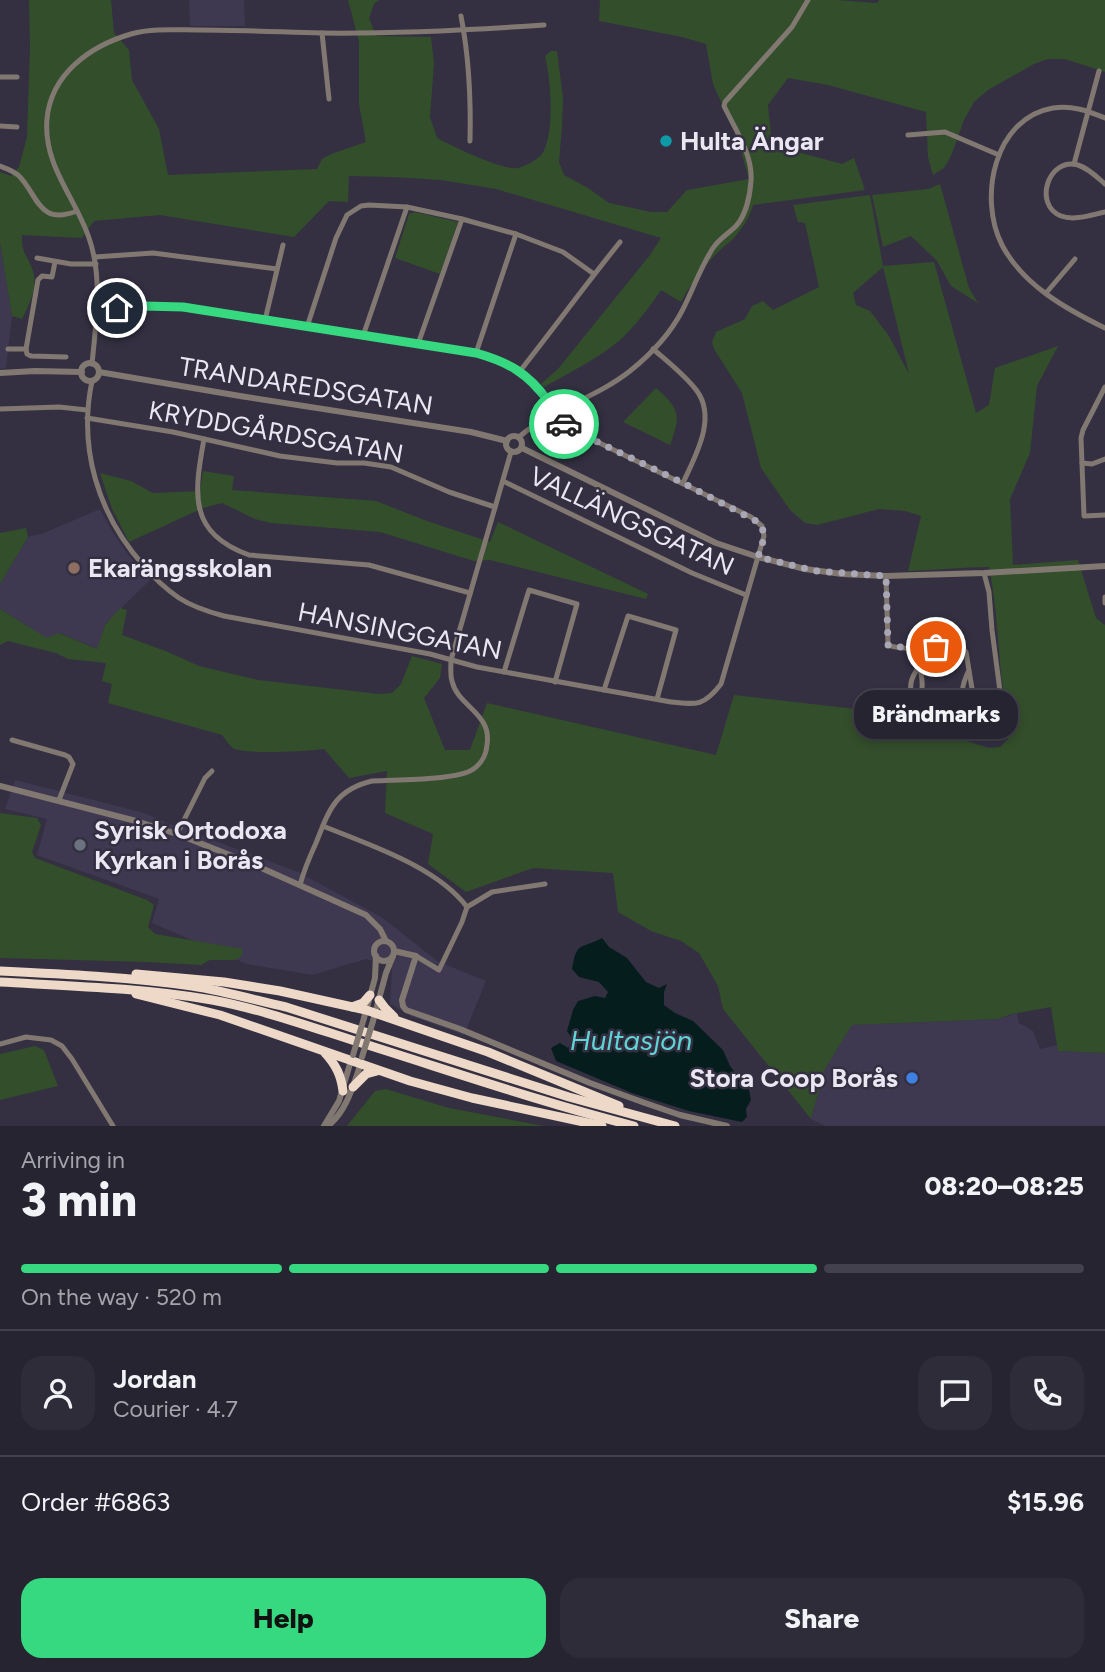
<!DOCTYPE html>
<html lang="en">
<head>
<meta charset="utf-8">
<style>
	body { margin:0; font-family:Figtree,sans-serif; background:#2f2c3a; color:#f1f3f6; height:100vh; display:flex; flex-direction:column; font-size:26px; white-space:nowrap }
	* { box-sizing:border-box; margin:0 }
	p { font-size:23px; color:#a4a4ac }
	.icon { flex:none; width:38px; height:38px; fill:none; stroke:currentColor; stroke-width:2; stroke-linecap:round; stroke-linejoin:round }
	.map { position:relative; height:1126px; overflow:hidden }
	.drawer { display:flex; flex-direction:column; background:#272432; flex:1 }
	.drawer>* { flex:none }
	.pin { position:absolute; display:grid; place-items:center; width:60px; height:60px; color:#fff; margin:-30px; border:4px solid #fff; border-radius:50%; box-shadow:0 2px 7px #0007 }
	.courier { position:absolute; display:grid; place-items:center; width:70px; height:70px; margin:-35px; border:5px solid #36d880; border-radius:50%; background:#fff; color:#222; box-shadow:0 2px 9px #0007 }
	.bubble { position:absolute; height:49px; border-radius:21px; background:#272432; box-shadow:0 4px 10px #0003,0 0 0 2px #43414d; font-size:23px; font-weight:800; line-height:49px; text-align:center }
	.headline em { font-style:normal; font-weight:800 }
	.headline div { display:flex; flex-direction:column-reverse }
	.headline { display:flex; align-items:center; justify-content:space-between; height:119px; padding:0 21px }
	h1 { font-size:46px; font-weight:800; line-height:52px }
	.bar { display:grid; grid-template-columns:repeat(4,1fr); gap:10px 7px; align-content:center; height:84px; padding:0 21px }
	.bar i { height:9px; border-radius:5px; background:#43414d }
	.bar .selected { background:#36d880 }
	.bar p { grid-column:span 4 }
	.line { display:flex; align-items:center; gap:18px; padding:0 21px; border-top:2px solid #43414d }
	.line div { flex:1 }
	.round { display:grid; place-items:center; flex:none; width:74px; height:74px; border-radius:21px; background:#2f2c3a }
	.action { display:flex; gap:14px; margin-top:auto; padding:14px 21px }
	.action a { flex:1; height:80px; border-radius:21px; background:#36d880; color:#111; font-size:28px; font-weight:800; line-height:80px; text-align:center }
	.action a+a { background:#2f2c3a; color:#f1f3f6 }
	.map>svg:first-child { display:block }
	.built { fill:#3e3851 }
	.green { fill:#334e2b; fill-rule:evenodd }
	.water { fill:#051d1d }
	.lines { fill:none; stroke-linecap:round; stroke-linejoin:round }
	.minor { stroke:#817871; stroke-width:5 }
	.tertiary { stroke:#817871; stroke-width:6 }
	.motorway { stroke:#eed8c7; stroke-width:9 }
	.tertiary-bridge { stroke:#817871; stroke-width:6 }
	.done { stroke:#aaa7b5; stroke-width:7; stroke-dasharray:0 12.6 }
	.route { stroke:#36d880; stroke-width:9 }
	.culture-dot { fill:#0f9aa8; stroke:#343042; stroke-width:2.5 }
	.education-dot { fill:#8d6e63; stroke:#343042; stroke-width:2.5 }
	.worship-dot { fill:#6b7280; stroke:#343042; stroke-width:2.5 }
	.shop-dot { fill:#3f7fe0; stroke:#343042; stroke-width:2.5 }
	.labels { text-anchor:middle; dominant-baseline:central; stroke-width:5; stroke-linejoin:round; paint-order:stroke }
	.poi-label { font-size:26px; font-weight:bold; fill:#eae7f3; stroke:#343042; text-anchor:start }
	.street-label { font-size:26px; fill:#eae7f3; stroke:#343042 }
	.water-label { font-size:28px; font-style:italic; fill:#60d5d6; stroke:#343042 }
</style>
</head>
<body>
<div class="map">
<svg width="1105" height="1126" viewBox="0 0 1105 1126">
	<rect width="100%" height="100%" fill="#343042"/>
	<g class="built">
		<polygon points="189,0 244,0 245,26 190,26"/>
		<polygon points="0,243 12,316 6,368 0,369"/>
		<polygon points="100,509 112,531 129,556 150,580 105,624 98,649 60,633 47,639 0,609 0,584 28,537 44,533"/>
		<polygon points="15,780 141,812 173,825 176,821 188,825 189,831 298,872 383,918 437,961 486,981 464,1035 411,1016 390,1004 392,967 366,959 312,975 247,964 152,923 159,899 37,855 47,819 5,809"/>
		<polygon points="1017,1013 1019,1023 1033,1031 1040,1049 1057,1045 1058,1051 1105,1053 1105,1126 825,1126 811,1119 825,1069 852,1025 998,1019"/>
	</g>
	<g class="green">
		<path d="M29 0H111L114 33 129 50 132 80 159 129 168 175 317 169 322 159 331 154 366 142 359 104V42L348 0H379L374 4 369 18 376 36 431 37 434 63 430 117 437 138C452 146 503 171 518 168 526 166 537 160 542 154 555 135 551 79 545 56L551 51H557L563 98 562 125 559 162 564 175 588 188 609 203 651 212H667L687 190 749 179 737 137 713 84 706 44 682 37 599 21 600 0H836L877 3 879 0H1105V72L1065 59H1048L1034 64 988 90 974 102 964 120 951 156 944 168 933 175 928 157 926 112 828 85 788 78 768 105 772 145 842 164 854 158 865 190 753 205C750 217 742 229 734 238 727 245 719 250 713 257 701 271 690 285 681 302L661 290C649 308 635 326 619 341 597 359 569 373 544 387L541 384 558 369 650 255 661 238 496 189 441 180 392 177 349 176 348 202 329 201 294 237 160 215 94 221 82 238 22 235C21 254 28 255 33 271 38 288 29 305 22 319L12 316 0 243V172L11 176 19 167 27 137 30 47Z"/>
		<polygon points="940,184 969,288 978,303 951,286 937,261 911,236 883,247 872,195 928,189"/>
		<path d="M870 195 883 266 934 262 976 413 989 405 995 368 1058 346 1037 386 1030 453 1010 499 1013 565 1078 560 1096 618 1105 625V1053L1058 1051 1051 1007 1012 1014 998 1019 852 1025 825 1069 811 1119 723 1009 718 986 699 953 681 941 651 931 618 912 613 873 533 868 466 892 428 864 433 834 385 813 387 771 349 778 324 749C308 751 245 755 233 748 229 745 225 739 222 735L108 703 112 684 102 681 106 663 68 659 56 653 8 641 0 645V609L47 638 59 633 97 649 105 625 120 608 127 610 122 635 168 652 199 666 258 680 379 694 392 693 401 684 412 656 442 664 440 678 424 698 445 750H470L487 703 716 755 734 695 873 711 989 748 1000 747 1008 739C1008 716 1004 696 1001 674 998 638 996 602 989 567 962 567 935 570 908 571L921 516 905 511 879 509 817 525 805 523 790 510 761 468 742 393 714 349 712 342 716 332 745 319 752 306 763 301 773 310 819 287 805 223 798 222 793 205ZM883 267 909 374 889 336 870 311 856 305 853 293Z"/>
		<polygon points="415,212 458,222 440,274 395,258 409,214"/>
		<path d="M656 388C680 409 681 416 670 445L623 422Z"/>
		<polygon points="203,471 234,476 232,490 376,501 427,521 490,542 498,522 648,594 646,599 490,560 474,561 380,532 271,523 255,519 222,503 203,508 129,542 112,509 100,473 131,481 153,493 200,491"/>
		<polygon points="26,528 28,537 0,584 0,533"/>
		<polygon points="0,813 37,818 41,825 32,852 35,858 147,900 154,905 148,927 155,934 243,949 241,957 235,960 210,960 201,965 147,962 0,958"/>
		<polygon points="35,1046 44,1050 58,1086 0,1100 0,1054"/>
		<polygon points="386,1089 449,1108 544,1126 347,1126 375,1091"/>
	</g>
	<path class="water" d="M602 938 609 947 627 958 646 982 659 988 667 984 664 992V1005L675 1013 693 1021 723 1050 730 1066 737 1075 748 1085 751 1100 746 1109 747 1117 742 1122 689 1111 632 1093 556 1061 551 1048 560 1043 568 1048 573 1040 567 1031 573 1010 578 1001 595 996 605 998 608 992 599 982 579 977 572 969C577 940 580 950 602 938Z"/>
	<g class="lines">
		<g class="minor">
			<path d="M461 16C469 57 471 99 470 141"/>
			<polyline points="322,33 329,99"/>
			<polyline points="0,77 17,77"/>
			<path d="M1105 118C1088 111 1072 105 1053 108 994 118 978 198 1002 245 1023 285 1066 309 1105 328"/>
			<polyline points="0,126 17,127"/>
			<polyline points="908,135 945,132 999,155"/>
			<polyline points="1074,164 1099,71"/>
			<path d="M0 166C7 169 15 171 20 177 38 196 39 226 77 211"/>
			<path d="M1105 184C1097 177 1088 168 1078 165 1048 157 1033 205 1061 216 1074 221 1091 215 1105 212"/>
			<polyline points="95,257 153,253 277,269"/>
			<polyline points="37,258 71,264 96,264"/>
			<polyline points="1046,293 1075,259"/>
			<polyline points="265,320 283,245"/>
			<polyline points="307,327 336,238 347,215 361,206 369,205 407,207 462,219 516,234 563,252 594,274"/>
			<polyline points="363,336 407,207"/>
			<polyline points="418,344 462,219"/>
			<polyline points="8,349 26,349 27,354 31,356 66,357"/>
			<polyline points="26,349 38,280 42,276 52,277 55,262"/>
			<path d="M653 349C668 362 685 375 697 391 717 419 695 456 683 483"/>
			<polyline points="476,353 516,234"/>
			<path d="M92 364C96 322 103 278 89 238 75 197 43 165 47 119 51 74 90 46 131 34 152 28 177 30 199 30 240 30 281 32 321 33 395 34 470 30 544 25"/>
			<path d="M520 371C554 328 586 284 620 242"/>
			<path d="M92 381C78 448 98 515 144 566 154 578 166 589 179 598 193 607 209 612 224 616L430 654 477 667 671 702C697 705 704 706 721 684L764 536 762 526 751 517 573 430C562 422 557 411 548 400 527 373 509 362 476 353L182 307 144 306 97 310"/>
			<polyline points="1105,387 1083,430 1081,438 1084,516 1105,515"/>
			<polyline points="0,409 59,407 87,410"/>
			<polyline points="87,418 173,432 280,456 337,463 364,463 391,467 449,492 495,507"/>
			<path d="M519 437C551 409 596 398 630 371 650 355 670 334 682 311 693 290 700 268 713 248 719 239 728 234 736 226 746 215 750 195 751 181 753 155 735 129 724 106L725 102 792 27 808 0"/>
			<path d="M204 439C194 494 188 533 249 555L369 565 470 593"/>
			<polyline points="1082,463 1092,464 1105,459"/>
			<polyline points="503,481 692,573 746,595"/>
			<polyline points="984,573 989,592 992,630 1003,714"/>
			<path d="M886 576 888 645C907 652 937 647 957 646L962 647 966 652 974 701 971 707 966 708C959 697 963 682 969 670"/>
			<polyline points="1105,597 1105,603"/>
			<path d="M916 648C918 663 926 683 920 697H914C907 687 912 676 919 667"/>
			<polyline points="504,672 529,590 577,604 555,682"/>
			<polyline points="604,690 628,616 676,630 657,699"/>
			<polyline points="12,740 65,755 69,757 73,764 59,800"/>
			<path d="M323 826C369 845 436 866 467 907"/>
			<polyline points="177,834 205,778 212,771"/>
			<path d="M300 885C304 870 310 856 316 843 329 810 335 790 372 781 395 780 451 780 470 771 480 766 486 756 487 745 488 738 488 731 484 724 476 708 456 700 452 681 450 675 451 667 451 660L511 452"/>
			<polyline points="416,956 439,970 462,922 467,907 492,892 545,884"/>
			<polyline points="0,1044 26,1037 51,1040 62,1046 72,1059 113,1126"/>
		</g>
		<g class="tertiary">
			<circle cx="90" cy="372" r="9"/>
			<polyline points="99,372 240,396 471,432 507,441"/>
			<polyline points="0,373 35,371 82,372"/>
			<circle cx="514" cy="444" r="8"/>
			<polyline points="522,448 716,543 758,557 805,569 842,574 886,576 984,573 1105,566"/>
			<polyline points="0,786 136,821 177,834 257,866 366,915 380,929 386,941"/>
			<circle cx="384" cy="951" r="10"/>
			<polyline points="394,951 416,956 402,1000 403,1006 406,1010 460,1029 590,1083 645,1103 680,1115 727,1126"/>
			<polyline points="364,1018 375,978 376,956"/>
			<polyline points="373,1021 386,973 393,956"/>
			<polyline points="324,1126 339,1101 352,1057"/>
			<path d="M328 1126C347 1110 353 1086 361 1063"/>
		</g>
		<g class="motorway">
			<path d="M0 971C64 974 128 977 192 986 224 991 255 1000 286 1007L569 1097 675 1126"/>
			<polyline points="136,974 224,982 280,991 366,1010 488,1052 619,1106"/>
			<path d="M0 982C71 986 142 988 212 1000 260 1009 308 1026 355 1041 448 1070 540 1102 634 1126"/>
			<polyline points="136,994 220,1015 410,1081 472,1098 602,1126"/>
			<polyline points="379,1000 385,1008 394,1017"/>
			<polyline points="352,1007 363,1003 370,995"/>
			<path d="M325 1053C336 1065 341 1075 343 1091"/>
			<polyline points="353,1087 366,1074 377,1071"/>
		</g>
		<g class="tertiary-bridge">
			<polyline points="353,1055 364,1018"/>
			<polyline points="362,1057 373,1021"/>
		</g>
	</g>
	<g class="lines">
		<path class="done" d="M564 424 573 430 683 483 758 522C768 533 762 544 758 557L816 571 886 576 888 645 894 647H936"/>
		<path class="route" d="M117 308 144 306 183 307 476 353C508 362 528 373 548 401 554 408 558 416 564 424"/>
	</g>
	<circle class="culture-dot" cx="666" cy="141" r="7"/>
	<circle class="education-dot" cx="74" cy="568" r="7"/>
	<circle class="worship-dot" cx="80" cy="845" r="7"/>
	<circle class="shop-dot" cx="912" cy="1078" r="7"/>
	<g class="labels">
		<g class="poi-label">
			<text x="680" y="141">Hulta Ängar</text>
			<text x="88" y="568">Ekarängsskolan</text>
			<text x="94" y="830">Syrisk Ortodoxa<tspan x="94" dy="30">Kyrkan i Borås</tspan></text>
			<text x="898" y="1078" text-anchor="end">Stora Coop Borås</text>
		</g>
		<g class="street-label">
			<text transform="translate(306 386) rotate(9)">TRANDAREDSGATAN</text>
			<text transform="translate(276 432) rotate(10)">KRYDDGÅRDSGATAN</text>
			<text transform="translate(632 521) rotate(25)">VALLÄNGSGATAN</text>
			<text transform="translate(400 631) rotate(11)">HANSINGGATAN</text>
		</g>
		<g class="water-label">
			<text x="631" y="1040">Hultasjön</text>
		</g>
	</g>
</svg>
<div class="pin" style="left:936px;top:647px;background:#ea580c"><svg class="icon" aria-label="bag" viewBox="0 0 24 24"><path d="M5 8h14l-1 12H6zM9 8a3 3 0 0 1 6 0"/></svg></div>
<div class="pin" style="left:117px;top:308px;background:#1f2937"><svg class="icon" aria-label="home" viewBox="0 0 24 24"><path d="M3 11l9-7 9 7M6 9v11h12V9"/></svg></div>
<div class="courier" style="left:564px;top:424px"><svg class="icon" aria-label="car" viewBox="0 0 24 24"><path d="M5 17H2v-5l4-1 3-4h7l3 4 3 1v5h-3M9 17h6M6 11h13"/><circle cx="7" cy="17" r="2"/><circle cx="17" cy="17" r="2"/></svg></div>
<div class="bubble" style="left:854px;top:690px;width:164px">Brändmarks</div>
</div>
<section class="drawer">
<div class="headline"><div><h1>3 min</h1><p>Arriving in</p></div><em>08:20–08:25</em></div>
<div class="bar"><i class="selected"></i><i class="selected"></i><i class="selected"></i><i></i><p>On the way · 520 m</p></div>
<div class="line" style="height:126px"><a class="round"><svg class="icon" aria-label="person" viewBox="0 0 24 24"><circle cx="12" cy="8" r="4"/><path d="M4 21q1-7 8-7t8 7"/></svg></a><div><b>Jordan</b><p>Courier · 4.7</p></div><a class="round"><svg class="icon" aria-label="chat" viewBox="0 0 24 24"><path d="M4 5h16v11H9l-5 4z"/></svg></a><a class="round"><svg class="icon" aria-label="phone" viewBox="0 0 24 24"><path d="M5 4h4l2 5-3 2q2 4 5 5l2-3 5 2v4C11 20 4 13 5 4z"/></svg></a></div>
<div class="line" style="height:91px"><div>Order #6863</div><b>$15.96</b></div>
<div class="action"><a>Help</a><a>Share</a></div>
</section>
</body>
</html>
